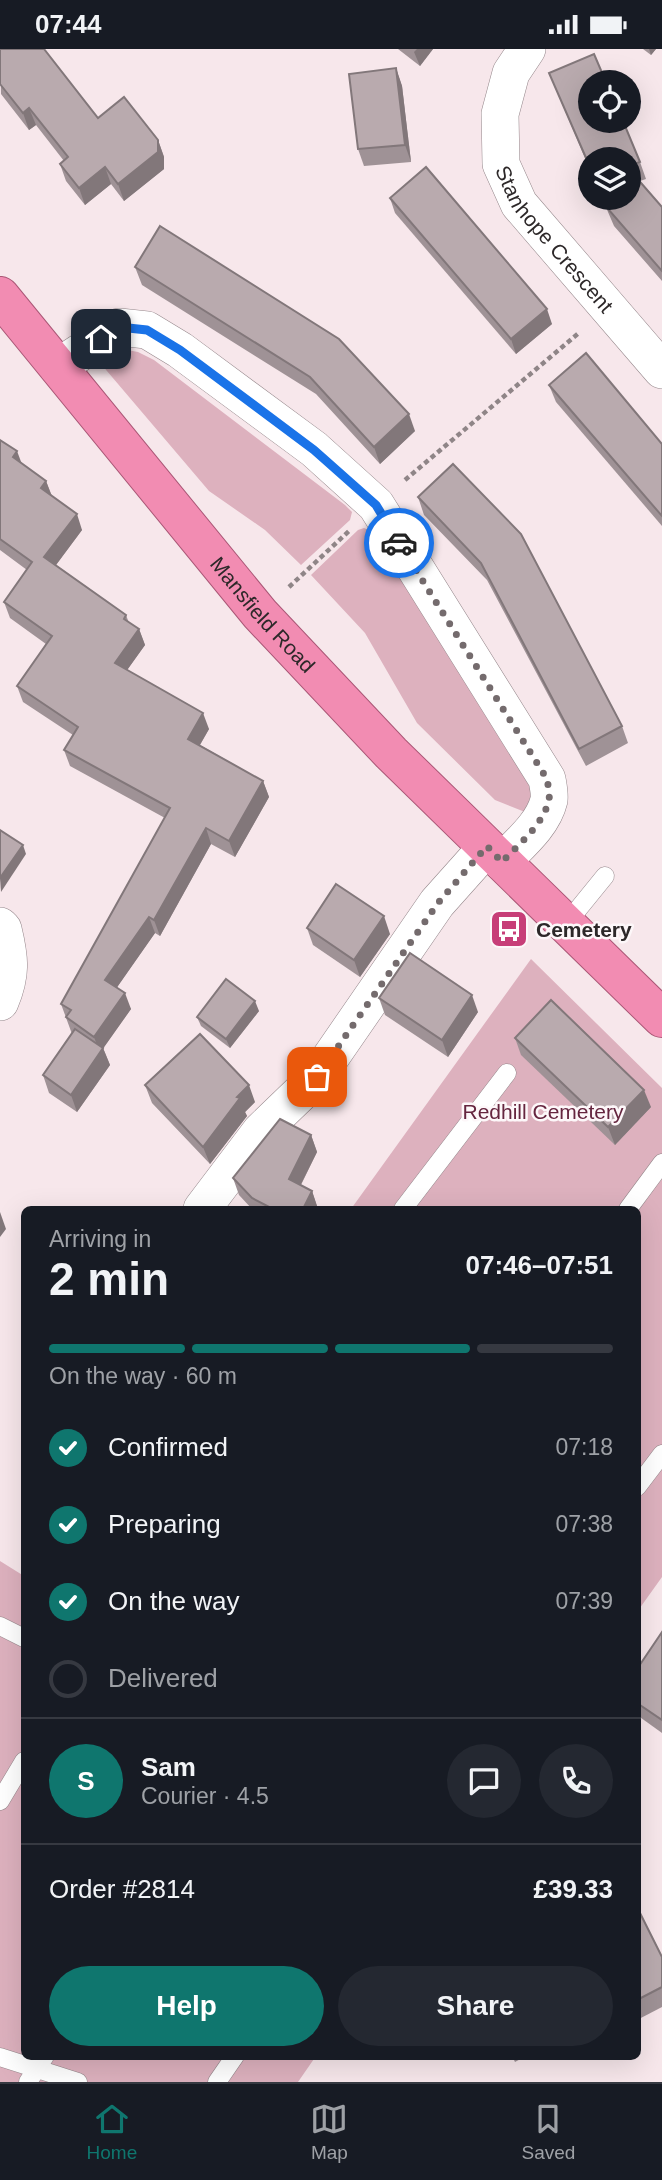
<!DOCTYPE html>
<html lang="en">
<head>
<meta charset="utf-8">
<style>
	body { margin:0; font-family:Arial,sans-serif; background:#242831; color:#f1f3f6; height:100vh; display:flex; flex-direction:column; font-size:26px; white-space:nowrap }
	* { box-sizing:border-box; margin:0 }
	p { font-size:23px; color:#9ea1a6 }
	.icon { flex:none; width:38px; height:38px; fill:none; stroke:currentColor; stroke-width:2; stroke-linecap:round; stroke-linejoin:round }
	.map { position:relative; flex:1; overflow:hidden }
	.sheet { position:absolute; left:21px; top:1157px; width:620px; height:854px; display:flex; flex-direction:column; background:#171b24; border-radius:10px; box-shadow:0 7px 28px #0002 }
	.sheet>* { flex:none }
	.controls { position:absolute; left:578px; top:21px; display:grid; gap:14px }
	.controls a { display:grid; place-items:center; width:63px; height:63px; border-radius:50%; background:#171b24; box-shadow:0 7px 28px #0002; font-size:35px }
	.pin { position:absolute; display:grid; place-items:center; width:60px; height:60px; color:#fff; margin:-30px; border-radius:14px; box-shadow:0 4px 10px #0006 }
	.courier { position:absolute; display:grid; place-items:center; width:70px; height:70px; margin:-35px; border:5px solid #1a73e8; border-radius:50%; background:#fff; color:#222; box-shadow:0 2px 9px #0007 }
	.summary em { font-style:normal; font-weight:700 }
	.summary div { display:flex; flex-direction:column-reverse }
	.summary { display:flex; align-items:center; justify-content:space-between; height:119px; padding:0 28px }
	h1 { font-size:46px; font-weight:700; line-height:52px }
	.bar { display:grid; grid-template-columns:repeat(4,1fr); gap:10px 7px; align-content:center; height:84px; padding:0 28px }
	.bar i { height:9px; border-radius:5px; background:#363941 }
	.bar .on { background:#0f766e }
	.bar p { grid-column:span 4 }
	.line { display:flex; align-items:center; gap:18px; padding:0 28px; border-top:2px solid #363941 }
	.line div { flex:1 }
	.round { display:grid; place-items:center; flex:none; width:74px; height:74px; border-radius:37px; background:#242831 }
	ol { padding:0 28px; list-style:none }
	li { display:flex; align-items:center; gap:21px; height:77px }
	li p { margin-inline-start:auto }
	li .icon { padding:7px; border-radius:50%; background:#0f766e; color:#fff; stroke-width:4 }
	li:last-child { color:#9ea1a6 }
	li i { width:38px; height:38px; border:4px solid #363941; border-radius:50% }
	.cta { display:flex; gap:14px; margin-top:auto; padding:14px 28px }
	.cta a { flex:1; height:80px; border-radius:42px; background:#0f766e; color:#fff; font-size:28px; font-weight:700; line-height:80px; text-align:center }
	.cta a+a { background:#242831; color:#f1f3f6 }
	.status { display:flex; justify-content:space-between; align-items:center; height:49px; padding:0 35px; background:#171b24; direction:ltr }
	.status svg { height:19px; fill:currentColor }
	.tabs { display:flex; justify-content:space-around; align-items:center; height:98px; border-top:2px solid #363941; background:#171b24; font-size:19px; color:#9ea1a6 }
	.tabs a { display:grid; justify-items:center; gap:4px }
	.tabs .on { color:#0f766e }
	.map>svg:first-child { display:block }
	.green { fill:#ddb1be }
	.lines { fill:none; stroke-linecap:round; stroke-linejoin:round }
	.service-casing { stroke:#95878b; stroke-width:19 }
	.minor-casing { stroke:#95878b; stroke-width:38 }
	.trunk-casing { stroke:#aa5776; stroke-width:40 }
	.path { stroke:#8f8587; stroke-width:4.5; stroke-dasharray:5 3.5; stroke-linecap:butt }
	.service { stroke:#fff; stroke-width:18 }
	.minor { stroke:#fff; stroke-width:37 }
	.trunk { stroke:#f28cb2; stroke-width:38 }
	.wall { fill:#9f9296 }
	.shaded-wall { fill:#82777a }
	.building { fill:#b9aaae; stroke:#82777a; stroke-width:2 }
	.done { stroke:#746b6d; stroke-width:7; stroke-dasharray:0 12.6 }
	.route { stroke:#1a73e8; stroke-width:9 }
	.labels { text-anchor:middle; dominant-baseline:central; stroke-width:5; stroke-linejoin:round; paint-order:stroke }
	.street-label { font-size:21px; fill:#2d2829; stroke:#fdf7f9 }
	.poi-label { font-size:21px; font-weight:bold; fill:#2d2829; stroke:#fdf7f9; text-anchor:start }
	.park-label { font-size:21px; fill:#65253f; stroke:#fdf7f9 }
</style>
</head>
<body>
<div class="status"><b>07:44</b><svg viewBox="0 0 49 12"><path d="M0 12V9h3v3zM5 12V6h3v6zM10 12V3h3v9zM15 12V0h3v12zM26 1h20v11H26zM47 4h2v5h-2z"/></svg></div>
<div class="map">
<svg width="662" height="2033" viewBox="0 0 662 2033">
	<rect width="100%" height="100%" fill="#f7e7eb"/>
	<g class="green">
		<polygon points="122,300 138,303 154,311 345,456 352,463 350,471 301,516 265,481 209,442 101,315 111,305"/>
		<polygon points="364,479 371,482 387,505 529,735 532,746 525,763 495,751 417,674 365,584 311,526 358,481"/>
		<polygon points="531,910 662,1039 662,1528 637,1563 637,1160 351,1160"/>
		<polygon points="0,1512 24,1527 24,2007 316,2007 298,2033 0,2033"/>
	</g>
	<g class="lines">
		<defs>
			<g id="service">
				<polyline points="566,875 605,827"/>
				<polyline points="403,1160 507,1024"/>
				<polyline points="628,1160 662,1114"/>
				<polyline points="637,1438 662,1405"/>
				<polyline points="0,1577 24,1589"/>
				<polyline points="0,1752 24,1712"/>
				<polyline points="0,2008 78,2033"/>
				<polyline points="28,2033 45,2007"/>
				<polyline points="217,2033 235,2007"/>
			</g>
			<g id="minor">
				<path id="s1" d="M527 0 511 24 500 65 501 115 519 155 662 321"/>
				<path d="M58 318 119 278 147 281 180 301 314 400 376 456 547 730C548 736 550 745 549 751 543 776 519 795 502 813"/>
				<path d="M0 877 3 880C10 909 12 925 0 953"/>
				<polyline points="202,1160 261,1082 317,1028 437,854 487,798"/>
			</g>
			<g id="trunk">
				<path id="s2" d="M0 247 260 565 391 704 662 969"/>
			</g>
		</defs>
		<use href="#service" class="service-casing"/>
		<use href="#minor" class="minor-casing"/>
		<use href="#trunk" class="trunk-casing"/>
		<g class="path">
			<polyline points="405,431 580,283"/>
			<polyline points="289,538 349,482"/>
		</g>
		<use href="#service" class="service"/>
		<use href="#minor" class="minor"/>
		<use href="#trunk" class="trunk"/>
	</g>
	<g class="wall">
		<polygon points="0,0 98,69 158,91 164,108 164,120 124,152 111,135 85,156 66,132 60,115 64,112 36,76 29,81 1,45"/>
		<polygon points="398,0 433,0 420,17"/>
		<polygon points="643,0 656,0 651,6"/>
		<polygon points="396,19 402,37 411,113 364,117 358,100"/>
		<polygon points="549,24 640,113 646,130 640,132 662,158 662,232 614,177 602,149 628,149 628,110 590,110 590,121"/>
		<polygon points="390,149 552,275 516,305 395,164"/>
		<polygon points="135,218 415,382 380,415 316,345 142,236"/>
		<polygon points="549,336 662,395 662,477 556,353"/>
		<polygon points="0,391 21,414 46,432 52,447 82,481 56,516 126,566 129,574 139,580 145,596 127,621 209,680 200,696 263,732 269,748 235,808 211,795 160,887 155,884 117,938 131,960 103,999 110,1016 77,1063 49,1044 43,1026 72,985 61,955 165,769 70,717 64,701 73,686 23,653 17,637 46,595 10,569 4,553 27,521 0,501"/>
		<polygon points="453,415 622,677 628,694 586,717 487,531 424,466 418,448"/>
		<polygon points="307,879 390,885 360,928 313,896"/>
		<polygon points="379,949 478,963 448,1008 385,966"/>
		<polygon points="259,962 230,999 201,977 197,968"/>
		<polygon points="515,989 651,1058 615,1096 521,1006"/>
		<polygon points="145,1036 255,1053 245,1063 247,1067 210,1115 152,1054"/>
		<polygon points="311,1086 317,1103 301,1136 312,1142 318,1160 252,1160 239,1146 233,1129"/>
		<polygon points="662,1583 662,1684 637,1666 637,1620"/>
		<polygon points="637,1858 662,1908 662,1958 637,1971"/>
		<polygon points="512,2007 526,2007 515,2013"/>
	</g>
	<g class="shaded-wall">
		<polygon points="417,0 433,0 420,17 414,3"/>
		<polygon points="649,0 656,0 651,6"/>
		<polygon points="396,19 402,37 411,113 405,96"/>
		<polygon points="29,59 36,76 29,81 23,64"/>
		<polygon points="158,91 164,108 164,120 124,152 118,135"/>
		<polygon points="105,118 111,135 85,156 79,139"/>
		<polygon points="547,260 552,275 516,305 511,290"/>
		<polygon points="409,365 415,382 380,415 374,398"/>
		<polygon points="17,402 23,418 13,408"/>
		<polygon points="46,432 52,448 41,439"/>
		<polygon points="77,465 82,481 50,524 44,508"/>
		<polygon points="139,580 145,596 120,631 115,614"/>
		<polygon points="203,664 209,680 194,706 188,690"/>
		<polygon points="263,732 269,748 235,808 229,792"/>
		<polygon points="206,779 211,795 160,887 154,871"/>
		<polygon points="23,796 26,805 1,843 0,829"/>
		<polygon points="384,867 390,885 360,928 354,911"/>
		<polygon points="149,868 155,884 111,947 105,931"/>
		<polygon points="125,944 131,960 100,1004 94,988"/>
		<polygon points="472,946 478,963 448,1008 442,991"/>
		<polygon points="255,952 259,962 230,999 226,990"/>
		<polygon points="103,999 110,1016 77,1063 71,1046"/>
		<polygon points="249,1036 255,1053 245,1063 247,1067 210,1115 203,1098 237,1048"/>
		<polygon points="644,1041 651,1058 615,1096 608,1078"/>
		<polygon points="311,1086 317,1103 295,1147 289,1130"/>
		<polygon points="312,1142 318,1160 303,1160"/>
		<polygon points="0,1163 6,1180 0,1188"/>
	</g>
	<g class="building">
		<polygon points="0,0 44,0 98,69 124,48 158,91 158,103 118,135 105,118 79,139 60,115 68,108 29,59 23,64 0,35"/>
		<polygon points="594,5 606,33 590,33 590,72 623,72 640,113 628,117 628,110 590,110 590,118 549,24"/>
		<polygon points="396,19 405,96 358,100 349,25"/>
		<polygon points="426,118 547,260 511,290 390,149"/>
		<polygon points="628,119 662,158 662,222 608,160 603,149 628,149"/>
		<polygon points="160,177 339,290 409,365 374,398 310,328 135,218"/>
		<polygon points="586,304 662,395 662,467 549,336"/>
		<polygon points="0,391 17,402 13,408 46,432 41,439 77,465 44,508 126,566 124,570 139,580 115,614 203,664 188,690 263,732 229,792 206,779 154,871 149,868 105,931 125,944 94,988 66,968 71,961 61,955 170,759 64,701 78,678 17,637 52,587 4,553 32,513 0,490"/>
		<polygon points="453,415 521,485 622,677 579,700 481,514 418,448"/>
		<polygon points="0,781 23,796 0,829"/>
		<polygon points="336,835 384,867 354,911 307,879"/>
		<polygon points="410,904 472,946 442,991 379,949"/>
		<polygon points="226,930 255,952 226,990 197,968"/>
		<polygon points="551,951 644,1041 608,1078 515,989"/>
		<polygon points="75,980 103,999 71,1046 43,1026"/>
		<polygon points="200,985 249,1036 237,1048 240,1049 203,1098 145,1036"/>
		<polygon points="280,1070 311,1086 289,1130 312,1142 303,1160 273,1160 252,1149 233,1129"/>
		<polygon points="662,1583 662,1671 637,1654 637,1620"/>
		<polygon points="637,1858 662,1908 662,1938 637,1951"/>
	</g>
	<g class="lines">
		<path class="done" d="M317 1028 438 854 487 797 502 813C519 795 543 776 549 751 550 745 548 736 547 730L399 494"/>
		<polyline class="route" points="101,290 119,278 147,281 180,301 314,401 376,456 399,494"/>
	</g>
	<defs>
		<symbol id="bus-square" viewBox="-11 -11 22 22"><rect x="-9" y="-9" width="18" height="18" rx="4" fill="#c73e78" stroke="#fdf7f9"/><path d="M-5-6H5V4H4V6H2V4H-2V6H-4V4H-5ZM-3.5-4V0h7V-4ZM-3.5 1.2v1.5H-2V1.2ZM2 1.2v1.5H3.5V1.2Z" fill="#fff"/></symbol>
	</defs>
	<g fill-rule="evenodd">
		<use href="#bus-square" x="487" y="858" width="44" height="44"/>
	</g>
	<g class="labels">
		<g class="street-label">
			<text stroke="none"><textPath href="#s1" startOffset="214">Stanhope Crescent</textPath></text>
			<text stroke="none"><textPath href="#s2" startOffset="413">Mansfield Road</textPath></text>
		</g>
		<g class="poi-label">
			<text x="536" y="880">Cemetery</text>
		</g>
		<g class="park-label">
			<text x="543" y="1062">Redhill Cemetery</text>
		</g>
	</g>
</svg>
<div class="controls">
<a><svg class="icon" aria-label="locate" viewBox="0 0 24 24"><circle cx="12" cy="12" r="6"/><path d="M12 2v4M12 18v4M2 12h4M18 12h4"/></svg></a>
<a><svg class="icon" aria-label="layers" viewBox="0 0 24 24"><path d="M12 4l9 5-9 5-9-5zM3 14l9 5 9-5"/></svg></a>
</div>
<div class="pin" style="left:317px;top:1028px;background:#ea580c"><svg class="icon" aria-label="bag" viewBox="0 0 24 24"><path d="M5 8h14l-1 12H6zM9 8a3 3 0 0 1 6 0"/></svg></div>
<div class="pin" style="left:101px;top:290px;background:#1f2937"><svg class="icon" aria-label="home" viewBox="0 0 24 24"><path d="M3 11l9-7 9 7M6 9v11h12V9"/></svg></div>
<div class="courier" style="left:399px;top:494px"><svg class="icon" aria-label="car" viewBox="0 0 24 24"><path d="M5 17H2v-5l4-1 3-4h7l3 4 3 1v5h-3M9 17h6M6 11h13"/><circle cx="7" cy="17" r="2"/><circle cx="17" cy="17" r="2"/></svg></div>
<section class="sheet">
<div class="summary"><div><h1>2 min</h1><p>Arriving in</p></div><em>07:46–07:51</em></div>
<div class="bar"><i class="on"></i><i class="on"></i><i class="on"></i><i></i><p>On the way · 60 m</p></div>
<ol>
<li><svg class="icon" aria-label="check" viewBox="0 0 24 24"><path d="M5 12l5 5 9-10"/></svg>Confirmed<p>07:18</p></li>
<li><svg class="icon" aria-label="check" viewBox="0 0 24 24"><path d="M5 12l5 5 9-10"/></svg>Preparing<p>07:38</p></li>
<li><svg class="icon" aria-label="check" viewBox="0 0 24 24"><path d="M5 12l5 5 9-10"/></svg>On the way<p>07:39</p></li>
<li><i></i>Delivered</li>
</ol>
<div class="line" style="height:126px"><b class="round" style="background:#0f766e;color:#fff">S</b><div><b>Sam</b><p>Courier · 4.5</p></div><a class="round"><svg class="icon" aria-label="chat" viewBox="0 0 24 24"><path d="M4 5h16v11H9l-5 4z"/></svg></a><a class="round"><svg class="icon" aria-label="phone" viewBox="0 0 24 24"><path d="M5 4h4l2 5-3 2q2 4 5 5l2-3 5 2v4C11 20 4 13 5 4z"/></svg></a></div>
<div class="line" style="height:91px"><div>Order #2814</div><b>£39.33</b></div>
<div class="cta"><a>Help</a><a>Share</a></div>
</section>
</div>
<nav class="tabs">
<a class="on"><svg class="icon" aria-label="home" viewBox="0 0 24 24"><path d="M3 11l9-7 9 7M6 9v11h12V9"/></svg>Home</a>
<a><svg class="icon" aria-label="map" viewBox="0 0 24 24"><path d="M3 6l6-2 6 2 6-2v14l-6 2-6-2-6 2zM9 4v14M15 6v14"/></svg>Map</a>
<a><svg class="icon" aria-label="saved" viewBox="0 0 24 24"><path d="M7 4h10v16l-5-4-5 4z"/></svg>Saved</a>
</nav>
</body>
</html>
